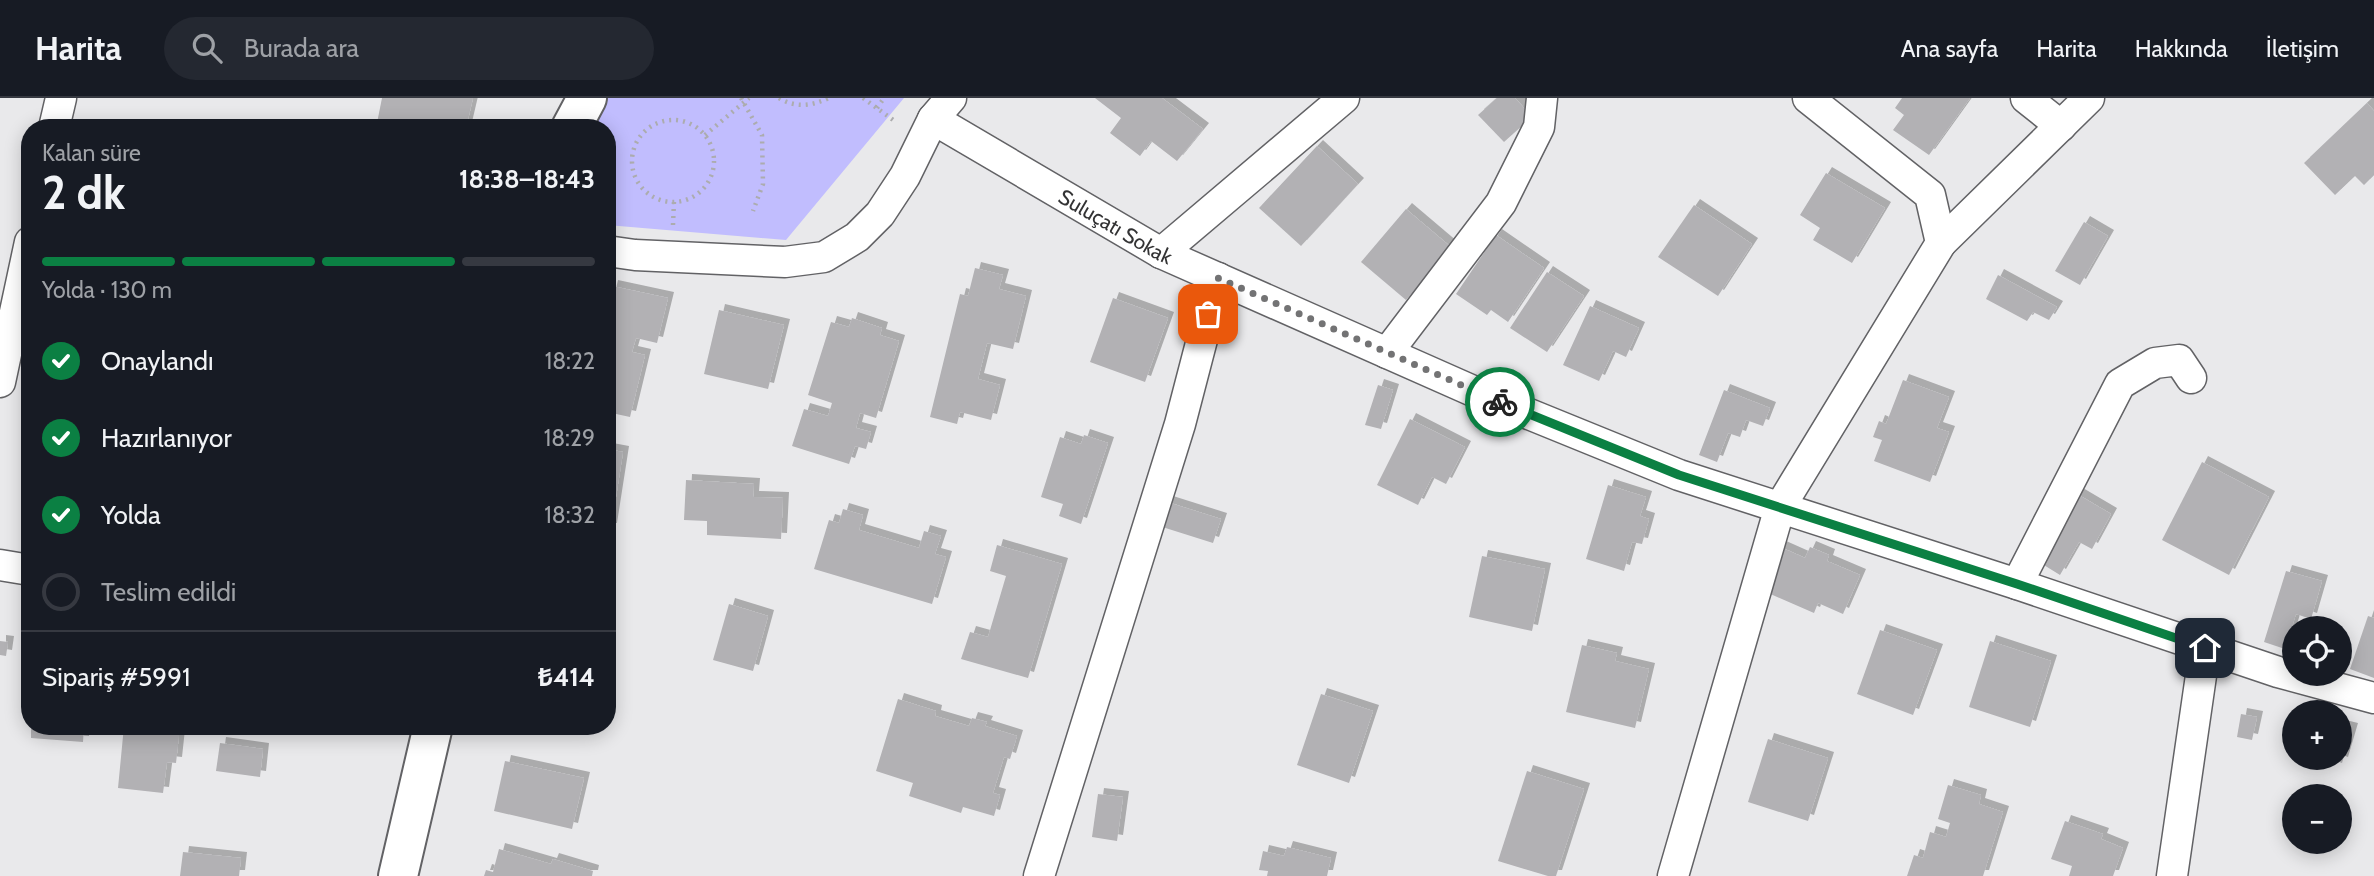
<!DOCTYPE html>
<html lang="tr">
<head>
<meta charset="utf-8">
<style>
	body { margin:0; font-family:Cabin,sans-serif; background:#242831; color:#f1f3f6; height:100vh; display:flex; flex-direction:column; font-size:26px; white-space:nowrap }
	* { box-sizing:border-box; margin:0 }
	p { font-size:23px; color:#9ea1a6 }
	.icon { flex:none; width:38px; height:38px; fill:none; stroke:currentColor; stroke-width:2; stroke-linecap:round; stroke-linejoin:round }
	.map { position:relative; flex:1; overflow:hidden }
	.details { position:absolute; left:21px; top:21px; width:595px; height:616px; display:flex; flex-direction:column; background:#171b24; border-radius:28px; box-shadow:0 4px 18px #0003 }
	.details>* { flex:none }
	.buttons { position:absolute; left:2282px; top:518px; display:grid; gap:14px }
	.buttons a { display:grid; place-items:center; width:70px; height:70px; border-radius:50%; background:#171b24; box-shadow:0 4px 18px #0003; font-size:35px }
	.pin { position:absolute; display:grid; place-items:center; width:60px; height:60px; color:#fff; margin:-30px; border-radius:14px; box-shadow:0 4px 10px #0006 }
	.courier { position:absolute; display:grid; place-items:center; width:70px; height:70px; margin:-35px; border:5px solid #0b8043; border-radius:50%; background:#fff; color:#222; box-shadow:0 2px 9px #0007 }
	.head em { font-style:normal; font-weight:800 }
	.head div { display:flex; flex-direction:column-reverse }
	.head { display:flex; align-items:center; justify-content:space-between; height:119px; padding:0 21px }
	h1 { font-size:46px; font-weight:800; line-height:52px }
	.bar { display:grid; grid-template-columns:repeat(4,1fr); gap:10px 7px; align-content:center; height:84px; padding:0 21px }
	.bar i { height:9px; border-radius:5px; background:#363941 }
	.bar .selected { background:#0b8043 }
	.bar p { grid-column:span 4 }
	.line { display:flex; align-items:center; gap:18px; padding:0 21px; border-top:2px solid #363941 }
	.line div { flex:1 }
	ol { padding:0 21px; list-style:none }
	li { display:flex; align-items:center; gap:21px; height:77px }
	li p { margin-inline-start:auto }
	li .icon { padding:7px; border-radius:50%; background:#0b8043; color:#fff; stroke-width:4 }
	li:last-child { color:#9ea1a6 }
	li i { width:38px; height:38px; border:4px solid #363941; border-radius:50% }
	header { display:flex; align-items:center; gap:42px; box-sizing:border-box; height:98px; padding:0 35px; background:#171b24; border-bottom:2px solid #363941 }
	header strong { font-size:33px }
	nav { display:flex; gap:38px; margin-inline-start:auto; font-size:24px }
	.search { width:490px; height:63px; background:#242831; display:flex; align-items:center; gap:18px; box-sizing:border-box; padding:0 24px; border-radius:38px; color:#9ea1a6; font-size:26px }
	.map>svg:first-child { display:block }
	.green { fill:#c1bdfe }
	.building { fill:#b2b1b4; filter:url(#shadow) }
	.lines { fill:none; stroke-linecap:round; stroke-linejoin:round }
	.street-casing { stroke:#626265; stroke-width:33 }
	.secondary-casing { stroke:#626265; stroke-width:42 }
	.path { stroke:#acacae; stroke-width:4.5; stroke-dasharray:2 5; stroke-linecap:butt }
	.street { stroke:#fff; stroke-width:30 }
	.secondary { stroke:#fff; stroke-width:38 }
	.done { stroke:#737374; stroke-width:7; stroke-dasharray:0 12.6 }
	.route { stroke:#0b8043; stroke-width:9 }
	.labels { text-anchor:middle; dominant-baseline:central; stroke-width:5; stroke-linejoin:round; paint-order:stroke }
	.street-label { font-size:21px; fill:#333334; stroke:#f6f6f8 }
</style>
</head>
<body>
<header>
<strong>Harita</strong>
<div class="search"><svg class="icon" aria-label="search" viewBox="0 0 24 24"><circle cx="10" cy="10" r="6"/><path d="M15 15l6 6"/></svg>Burada ara</div>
<nav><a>Ana sayfa</a><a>Harita</a><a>Hakkında</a><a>İletişim</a></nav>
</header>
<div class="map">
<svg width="2374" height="778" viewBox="0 0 2374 778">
	<defs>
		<filter id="shadow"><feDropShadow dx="6" dy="-6" stdDeviation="0" flood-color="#0004"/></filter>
	</defs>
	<rect width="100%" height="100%" fill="#e9e9eb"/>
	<polygon class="green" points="607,0 904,0 786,142 607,127 607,30 595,30 598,18"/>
	<g class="building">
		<polygon points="382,0 473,0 466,30 376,30"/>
		<polygon points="1095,0 1162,0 1203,31 1177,63 1151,43 1140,58 1110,35 1121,20"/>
		<polygon points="1497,0 1515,0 1532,19 1504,44 1478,17"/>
		<polygon points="1902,0 1970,0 1929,57 1893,32 1904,17 1895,10"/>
		<polygon points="2367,5 2374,13 2374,77 2364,87 2355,78 2335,97 2304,65"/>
		<polygon points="1317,48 1358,86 1301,148 1259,110"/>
		<polygon points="1826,75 1885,110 1852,165 1813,142 1820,130 1800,117"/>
		<polygon points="1694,107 1752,146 1718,198 1658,159"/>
		<polygon points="1406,111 1452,150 1406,202 1361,164"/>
		<polygon points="2084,124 2108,138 2080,187 2055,173"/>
		<polygon points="1496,137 1544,170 1508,224 1491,212 1487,217 1456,196"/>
		<polygon points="975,170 1003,177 999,191 1026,198 1013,251 987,245 978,281 1000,287 991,322 960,314 957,326 930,319 960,196 968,198"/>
		<polygon points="1547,174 1584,198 1547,254 1510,230"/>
		<polygon points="1998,177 2057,209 2049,222 2033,214 2027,223 1986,201"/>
		<polygon points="612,188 668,200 657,245 636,240 632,254 645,257 630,319 607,314 607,209"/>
		<polygon points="1113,200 1168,220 1145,284 1090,264"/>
		<polygon points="1590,208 1639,230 1626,259 1613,253 1599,283 1563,267"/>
		<polygon points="719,212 784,227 768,291 704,276"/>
		<polygon points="852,220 882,230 880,237 899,243 876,320 860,315 856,330 871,334 866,351 855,348 849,366 792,348 804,311 828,318 832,305 808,297 831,224 849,229"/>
		<polygon points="1903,282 1949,299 1937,330 1949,334 1930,384 1874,363 1882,342 1873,339 1879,323 1886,326"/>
		<polygon points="1378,287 1393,292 1381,331 1365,327"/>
		<polygon points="1724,292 1770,310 1763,328 1746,322 1740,339 1728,335 1717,364 1699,357"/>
		<polygon points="1410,321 1465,349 1446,386 1432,379 1418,407 1377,387"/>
		<polygon points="1084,337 1108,345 1081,426 1059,418 1063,406 1041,399 1060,339 1081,346"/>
		<polygon points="607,351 623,354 611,431 607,431"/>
		<polygon points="2202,364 2269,399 2229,477 2162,442"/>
		<polygon points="686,382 754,386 753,399 783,400 781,441 707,437 707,423 684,422"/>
		<polygon points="1608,387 1646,399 1640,418 1649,421 1642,446 1632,444 1624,473 1586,461"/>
		<polygon points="2077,396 2111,416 2092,451 2079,444 2060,477 2039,464"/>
		<polygon points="1164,403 1221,421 1213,445 1156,427"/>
		<polygon points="843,411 863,417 859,432 919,450 924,433 941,438 935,456 946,459 932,506 814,471 829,422 839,425"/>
		<polygon points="997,447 1062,466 1028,580 961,561 970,534 988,539 1006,478 990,473"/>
		<polygon points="1778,448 1805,460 1810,449 1829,457 1827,463 1860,477 1843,516 1818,505 1814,515 1759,491"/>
		<polygon points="1482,458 1545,471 1532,533 1469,519"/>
		<polygon points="2286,473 2322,483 2311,521 2296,516 2285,551 2264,544"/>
		<polygon points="729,506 768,518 753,573 713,562"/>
		<polygon points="2368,518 2374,520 2374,580 2350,571"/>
		<polygon points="1880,532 1937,552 1913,617 1857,596"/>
		<polygon points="0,543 8,544 6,558 0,557"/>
		<polygon points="1990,543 2051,563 2030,629 1969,609"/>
		<polygon points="1582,547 1617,555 1615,563 1649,571 1635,630 1566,614"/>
		<polygon points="1321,596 1373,613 1349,685 1297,667"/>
		<polygon points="898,601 936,613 935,618 969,628 972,620 987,624 985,628 1017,638 1010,661 1004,659 993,695 1000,697 994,718 963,709 961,715 909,698 913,685 876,673"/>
		<polygon points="2241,616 2257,619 2252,642 2237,639"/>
		<polygon points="31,628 84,628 83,644 31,640"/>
		<polygon points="124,628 180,628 176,665 167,664 163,695 118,690"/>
		<polygon points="2340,628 2352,631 2342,665 2328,660 2340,660"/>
		<polygon points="1768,641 1828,660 1808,723 1748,704"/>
		<polygon points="220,645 263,651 260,679 216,673"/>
		<polygon points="505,663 584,680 572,731 494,713"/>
		<polygon points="1527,673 1584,691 1556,778 1548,778 1498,763"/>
		<polygon points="1948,687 1981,697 1979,706 2003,714 1983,778 1907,778 1914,757 1923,760 1930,734 1946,739 1950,725 1938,721"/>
		<polygon points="1098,696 1123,699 1117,743 1092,739"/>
		<polygon points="2065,723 2103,736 2101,741 2123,750 2113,778 2069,778 2072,768 2051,761"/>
		<polygon points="1287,749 1331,760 1327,778 1267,778 1268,773 1259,772 1263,753 1284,758"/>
		<polygon points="499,751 551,766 553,761 593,773 592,778 484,778 486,772 493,774"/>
		<polygon points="183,754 241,760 239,778 180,778"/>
	</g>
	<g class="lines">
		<defs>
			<g id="street">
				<polyline points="2026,0 2061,28"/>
				<path id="s1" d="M933 21 1161 155 1482 297 1679 377 2017 486 2278 574 2374 600"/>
				<polyline points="54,30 61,0"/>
				<polyline points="1941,145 2089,0"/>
				<polyline points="607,153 635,157 785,164 824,159 857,139 880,116 905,78 933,21 951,0"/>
				<polyline points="1161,155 1344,0"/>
				<polyline points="1387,255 1501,105 1539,29 1542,0"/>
				<polyline points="0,284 30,144"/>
				<polyline points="0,467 30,472"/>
				<polyline points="2017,486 2120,286 2155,265 2179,262 2191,280"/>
				<polyline points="1039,778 1180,326 1218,180"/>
				<polyline points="1673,778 1780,409 1941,145 1930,97 1808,0"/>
				<polyline points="2172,778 2205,550"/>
			</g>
			<g id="secondary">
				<polyline points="571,30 587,0"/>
				<polyline points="398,778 433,628"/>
			</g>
		</defs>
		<use href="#street" class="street-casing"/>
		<use href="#secondary" class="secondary-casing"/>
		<g class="path">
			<polyline points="741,0 762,37 763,86 753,113"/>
			<path d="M779 0C795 10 812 8 829 0"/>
			<polyline points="863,0 896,24"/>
			<polyline points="877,10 884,0"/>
			<circle cx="673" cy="63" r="41"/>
			<polyline points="705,37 749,0"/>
			<polyline points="673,127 674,103"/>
		</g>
		<use href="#street" class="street"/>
		<use href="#secondary" class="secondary"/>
	</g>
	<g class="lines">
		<polyline class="done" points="1208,216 1218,180 1500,304"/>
		<polyline class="route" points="1500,304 1679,377 2017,486 2205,550"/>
	</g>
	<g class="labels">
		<g class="street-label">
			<text stroke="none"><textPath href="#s1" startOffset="212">Suluçatı Sokak</textPath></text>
		</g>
	</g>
</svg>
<div class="buttons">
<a><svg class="icon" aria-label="locate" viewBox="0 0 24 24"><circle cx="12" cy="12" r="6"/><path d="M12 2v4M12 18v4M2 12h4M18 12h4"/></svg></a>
<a>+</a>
<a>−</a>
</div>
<div class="pin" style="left:1208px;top:216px;background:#ea580c"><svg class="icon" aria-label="bag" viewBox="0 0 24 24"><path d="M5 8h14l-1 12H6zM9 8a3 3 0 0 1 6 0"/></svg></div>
<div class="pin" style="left:2205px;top:550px;background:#1f2937"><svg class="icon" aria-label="home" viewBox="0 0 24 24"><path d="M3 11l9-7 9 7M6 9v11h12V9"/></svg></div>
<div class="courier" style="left:1500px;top:304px"><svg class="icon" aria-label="bike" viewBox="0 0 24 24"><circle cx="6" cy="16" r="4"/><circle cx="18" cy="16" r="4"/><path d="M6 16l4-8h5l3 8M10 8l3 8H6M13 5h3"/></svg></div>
<section class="details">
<div class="head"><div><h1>2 dk</h1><p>Kalan süre</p></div><em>18:38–18:43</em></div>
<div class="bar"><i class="selected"></i><i class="selected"></i><i class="selected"></i><i></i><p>Yolda · 130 m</p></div>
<ol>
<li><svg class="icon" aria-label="check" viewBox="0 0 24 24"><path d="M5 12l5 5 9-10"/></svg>Onaylandı<p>18:22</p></li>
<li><svg class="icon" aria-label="check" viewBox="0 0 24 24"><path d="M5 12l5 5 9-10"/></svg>Hazırlanıyor<p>18:29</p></li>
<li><svg class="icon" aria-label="check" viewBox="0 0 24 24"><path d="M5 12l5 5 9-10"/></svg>Yolda<p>18:32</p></li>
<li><i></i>Teslim edildi</li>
</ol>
<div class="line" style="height:91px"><div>Sipariş #5991</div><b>₺414</b></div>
</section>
</div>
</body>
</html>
